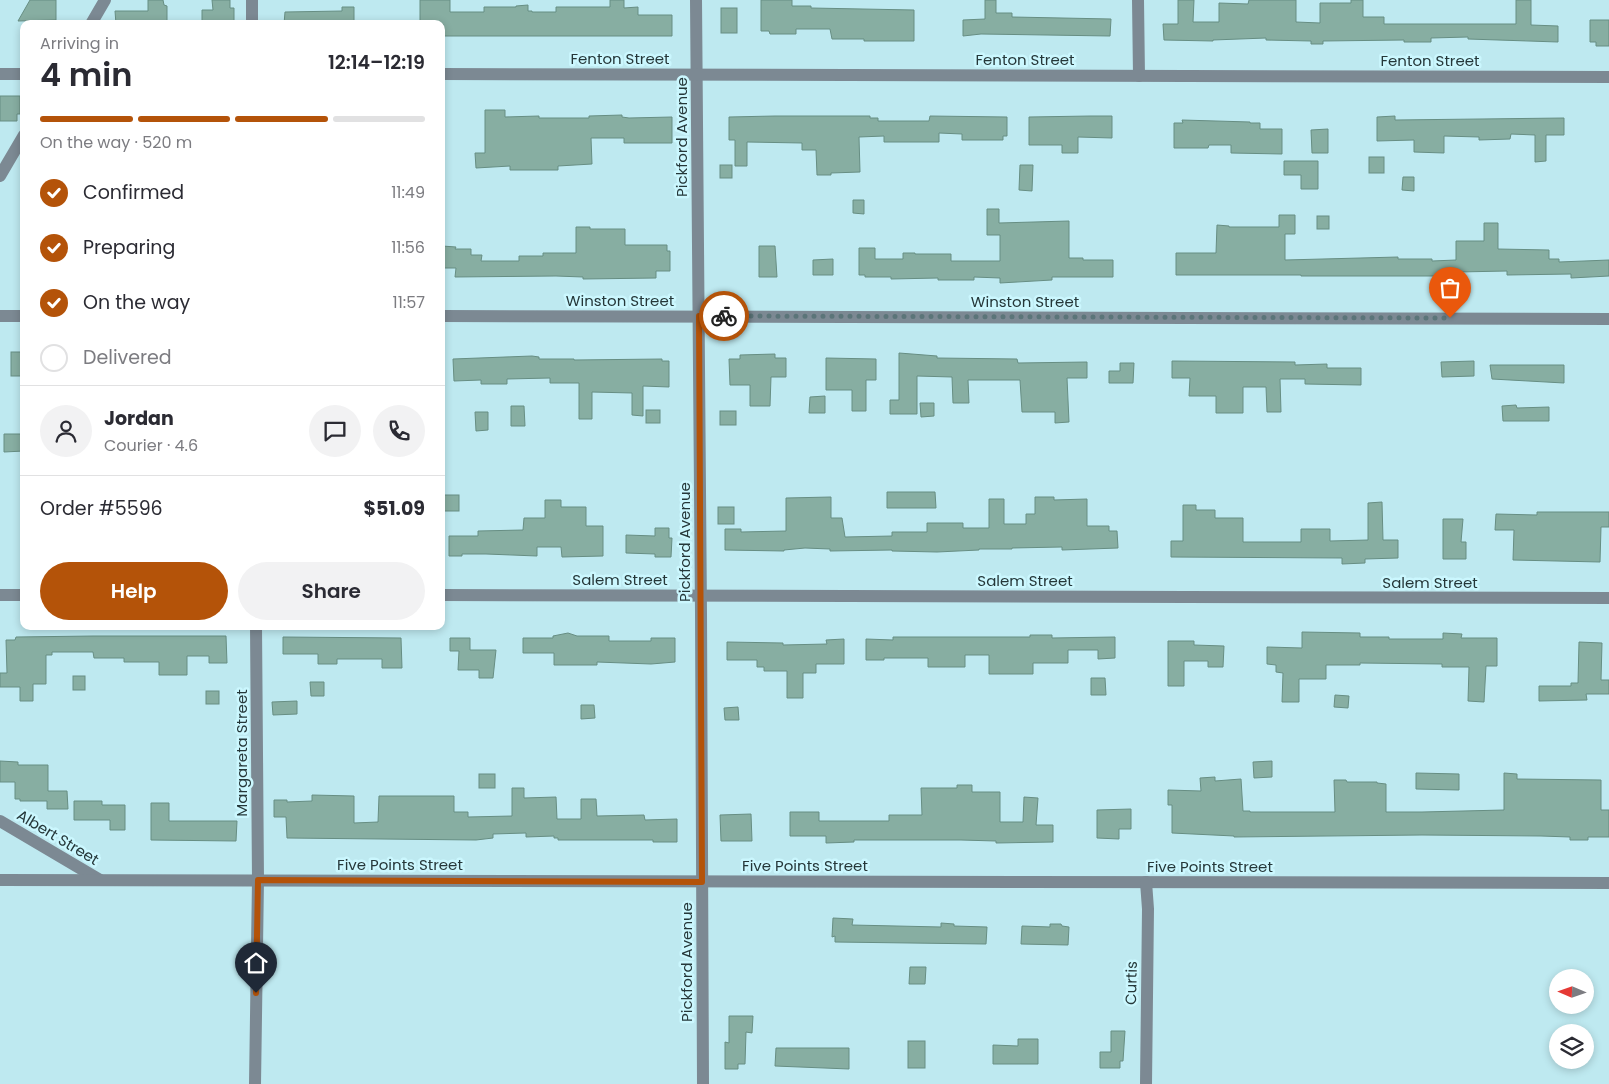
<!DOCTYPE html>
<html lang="en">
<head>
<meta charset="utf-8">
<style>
	body { margin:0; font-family:Poppins,sans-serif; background:#f2f2f3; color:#2b2b33; height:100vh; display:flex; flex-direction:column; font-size:19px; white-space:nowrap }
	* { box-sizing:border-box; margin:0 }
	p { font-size:16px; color:#7c7c81 }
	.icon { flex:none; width:28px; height:28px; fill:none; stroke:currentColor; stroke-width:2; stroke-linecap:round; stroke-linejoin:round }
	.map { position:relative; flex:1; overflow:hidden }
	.side { position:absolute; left:20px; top:20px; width:425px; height:610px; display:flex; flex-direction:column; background:#fff; border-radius:10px; box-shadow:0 2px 8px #0003 }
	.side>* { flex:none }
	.needle { width:32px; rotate:272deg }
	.fabs { position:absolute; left:1549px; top:969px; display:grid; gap:10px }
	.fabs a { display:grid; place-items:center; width:45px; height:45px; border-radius:50%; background:#fff; box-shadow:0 2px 8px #0003; font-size:25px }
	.pin { position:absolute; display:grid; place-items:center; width:42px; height:42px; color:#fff; margin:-51px -21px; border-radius:50% 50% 50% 0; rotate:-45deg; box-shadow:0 0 5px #0007 }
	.pin .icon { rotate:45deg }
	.courier { position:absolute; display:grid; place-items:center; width:50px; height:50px; margin:-25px; border:4px solid #b45309; border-radius:50%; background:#fff; color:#222; box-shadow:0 1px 6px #0007 }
	.overview em { font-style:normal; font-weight:600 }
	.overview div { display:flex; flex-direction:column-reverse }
	.overview { display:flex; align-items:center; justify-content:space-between; height:85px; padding:0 20px }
	h1 { font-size:32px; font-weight:600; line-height:38px }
	.bar { display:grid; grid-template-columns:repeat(4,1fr); gap:8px 5px; align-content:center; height:60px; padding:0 20px }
	.bar i { height:6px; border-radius:4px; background:#e1e1e2 }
	.bar .on { background:#b45309 }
	.bar p { grid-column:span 4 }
	.line { display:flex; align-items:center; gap:12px; padding:0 20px; border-top:1px solid #e1e1e2 }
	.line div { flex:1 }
	.round { display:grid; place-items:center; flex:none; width:52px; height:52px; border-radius:26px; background:#f2f2f3 }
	ol { padding:0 20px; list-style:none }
	li { display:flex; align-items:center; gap:15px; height:55px }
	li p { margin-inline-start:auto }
	li .icon { padding:5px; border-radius:50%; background:#b45309; color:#fff; stroke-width:4 }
	li:last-child { color:#7c7c81 }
	li i { width:28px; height:28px; border:2px solid #e1e1e2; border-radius:50% }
	.action { display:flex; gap:10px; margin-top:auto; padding:10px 20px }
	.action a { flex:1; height:58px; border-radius:30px; background:#b45309; color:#fff; font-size:20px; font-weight:600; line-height:58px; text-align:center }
	.action a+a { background:#f2f2f3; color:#2b2b33 }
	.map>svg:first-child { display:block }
	.building { fill:#87aea2; stroke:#678e83 }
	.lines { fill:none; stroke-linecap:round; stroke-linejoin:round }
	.minor { stroke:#7c8993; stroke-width:12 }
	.done { stroke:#5b7579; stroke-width:5; stroke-dasharray:0 9 }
	.route { stroke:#b45309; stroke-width:6 }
	.labels { text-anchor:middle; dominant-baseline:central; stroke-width:5; stroke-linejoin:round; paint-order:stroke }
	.street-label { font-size:15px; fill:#253739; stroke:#cbf7fe }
</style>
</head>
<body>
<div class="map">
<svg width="1609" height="1084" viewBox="0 0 1609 1084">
	<rect width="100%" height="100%" fill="#bee9f0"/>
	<g class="building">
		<polygon points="30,0 56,0 56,20 18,21"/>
		<polygon points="148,0 163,0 164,5 167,6 167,24 116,24 115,11 148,11"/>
		<polygon points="212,0 230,0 230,8 234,8 234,24 202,24 202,10 213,10"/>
		<polygon points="420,0 450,0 450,12 484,12 484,7 516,7 516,6 528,5 528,11 532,11 532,12 556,12 556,7 610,7 610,0 624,0 624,8 638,7 638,15 672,15 672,36 443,36 443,24 420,24"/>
		<polygon points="761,0 792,0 792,6 811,6 811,8 914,10 914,41 864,41 864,39 832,39 830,29 796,29 796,34 770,34 769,31 761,31"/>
		<polygon points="985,0 996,0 996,13 1012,13 1012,17 1111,19 1110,36 981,34 963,36 963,20 985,19"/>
		<polygon points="1178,0 1194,0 1193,22 1219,22 1219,3 1248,4 1249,0 1296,0 1296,22 1320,23 1320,3 1351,3 1351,0 1363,0 1363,17 1384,17 1384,24 1516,24 1516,0 1531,0 1531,25 1558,26 1558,42 1468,39 1468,37 1431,38 1431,42 1404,42 1404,40 1323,41 1323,44 1311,44 1311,41 1266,40 1266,38 1213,40 1213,41 1164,40 1163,24 1178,24"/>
		<polygon points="342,7 354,7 354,24 284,24 285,12 342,11"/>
		<rect x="721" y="8" width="16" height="25"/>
		<polygon points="1590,20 1609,20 1609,46 1596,46 1596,42 1590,42"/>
		<polygon points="0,96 20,96 20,114 17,114 17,121 0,121"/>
		<polygon points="485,110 505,110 505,117 539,116 539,118 589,118 589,116 622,115 622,117 629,118 672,117 672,143 624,143 624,138 591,138 592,164 558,166 558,170 510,170 510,166 476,168 475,153 485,153"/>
		<polygon points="775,116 870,116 870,118 878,118 878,121 929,121 930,116 1007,117 1007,136 1003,136 1003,140 962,140 962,134 939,133 939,142 884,142 884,136 859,137 860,172 831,173 831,175 817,175 816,150 802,150 802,143 747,142 747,166 735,166 735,140 729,140 729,117"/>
		<polygon points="1090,116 1112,116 1112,138 1078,137 1078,153 1062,153 1062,145 1029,145 1029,117"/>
		<polygon points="1395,116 1395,120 1564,118 1564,135 1546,135 1546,161 1535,162 1535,135 1511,134 1510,139 1479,140 1479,137 1444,136 1444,153 1414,152 1414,140 1377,141 1377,117"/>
		<polygon points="1182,120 1250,122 1250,123 1260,123 1260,129 1282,129 1282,154 1231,153 1231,145 1209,145 1208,148 1174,148 1174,123 1183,123"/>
		<polygon points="1328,129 1328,153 1312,153 1311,130"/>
		<rect x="1369" y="157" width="15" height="16"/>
		<polygon points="1284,161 1318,161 1318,189 1301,189 1301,175 1284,175"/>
		<rect x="720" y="165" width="12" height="13"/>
		<polygon points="1020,165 1033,165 1032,191 1019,190"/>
		<polygon points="1403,177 1414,177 1414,191 1402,190"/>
		<polygon points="853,200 864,200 864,214 853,213"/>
		<polygon points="987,209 999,209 999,223 1069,221 1069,258 1083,258 1083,260 1113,260 1113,277 1052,277 1052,280 1000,283 1000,278 974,277 974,280 938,280 938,278 891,279 891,277 865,277 865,275 859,275 859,248 875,248 875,259 903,259 903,253 915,253 915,254 951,254 951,261 1000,261 1000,235 987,235"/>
		<polygon points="1279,215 1295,215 1295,234 1285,234 1285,260 1398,257 1398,259 1432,259 1432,261 1456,260 1456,241 1484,241 1484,223 1498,223 1498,249 1549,250 1549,259 1559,259 1559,262 1609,260 1609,276 1571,278 1571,274 1507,275 1507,271 1458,272 1458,277 1436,277 1436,276 1301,276 1301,275 1176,275 1176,253 1216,253 1217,225 1229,226 1229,227 1279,227"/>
		<rect x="1317" y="216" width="12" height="13"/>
		<polygon points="576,227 590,227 590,229 625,229 625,245 667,245 667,251 670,251 670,271 656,271 656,278 583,279 583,277 556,276 455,277 456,268 442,268 442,246 456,247 455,249 471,249 471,255 482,255 481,261 519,261 519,256 543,256 543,253 576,253"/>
		<polygon points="759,246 775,246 777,277 759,277"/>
		<polygon points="833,259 833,275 813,275 813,260"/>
		<rect x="11" y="352" width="13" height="24"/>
		<polygon points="899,353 937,356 937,358 1017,359 1018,363 1087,362 1087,378 1067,378 1069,422 1055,423 1055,412 1022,412 1020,380 968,380 969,403 953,403 952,377 917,376 917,414 890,414 890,400 899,400"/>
		<polygon points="775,354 775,358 786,358 786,377 771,377 770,406 750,406 750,385 730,385 729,359 740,359 740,355"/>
		<polygon points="532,356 539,357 539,359 574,359 574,360 662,359 662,361 669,361 669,387 643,386 643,416 632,415 632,393 592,392 592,419 579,419 579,383 550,383 550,378 507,379 507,384 481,384 481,380 454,381 453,359"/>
		<polygon points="826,358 876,359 876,380 866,380 866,411 852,411 852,390 826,390"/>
		<polygon points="1172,361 1295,362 1295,365 1327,364 1327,368 1361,368 1361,385 1305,384 1305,379 1280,379 1281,412 1267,412 1266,387 1243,387 1243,413 1216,413 1216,396 1189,396 1190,378 1172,378"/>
		<polygon points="1474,361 1474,376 1442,377 1441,362"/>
		<polygon points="1120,363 1134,363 1133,383 1109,383 1109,371 1120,371"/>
		<polygon points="1490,365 1564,365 1564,383 1492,379"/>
		<polygon points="825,396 825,413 809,413 810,397"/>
		<polygon points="920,403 934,403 934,416 921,417"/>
		<polygon points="1516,405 1517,408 1549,407 1549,421 1503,421 1502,406"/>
		<polygon points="511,406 524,406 525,426 511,426"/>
		<rect x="646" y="410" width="14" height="13"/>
		<rect x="720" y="411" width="16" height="14"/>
		<polygon points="475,412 488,412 488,430 476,431"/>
		<polygon points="4,434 24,434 24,451 4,452"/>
		<polygon points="887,492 935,492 936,508 887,508"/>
		<rect x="443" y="495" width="16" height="16"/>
		<polygon points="831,497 831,518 842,518 845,537 892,536 892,532 927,532 927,523 963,523 963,528 989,528 989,499 1004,499 1004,524 1026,524 1026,514 1035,514 1035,497 1054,497 1054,500 1087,499 1087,526 1109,526 1109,531 1117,531 1118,548 1062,550 1062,547 1012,548 1012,549 979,549 979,550 937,552 892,551 892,550 830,551 830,549 805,548 784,550 784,551 725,550 725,529 741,529 741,532 786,531 786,498"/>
		<polygon points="545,500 561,500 561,507 586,507 586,526 603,526 603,556 562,557 561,547 537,547 537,556 486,554 462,554 462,556 449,556 449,536 478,536 478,531 523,530 524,518 545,518"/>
		<polygon points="1382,502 1383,540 1398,540 1398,558 1365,559 1365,563 1342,564 1342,558 1171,557 1171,541 1183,541 1183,505 1196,505 1196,510 1215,510 1215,518 1243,518 1243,542 1301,542 1301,529 1330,529 1330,541 1368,540 1368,503"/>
		<rect x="718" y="507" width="16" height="17"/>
		<polygon points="1537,512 1609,512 1609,527 1601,527 1600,562 1513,560 1514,530 1495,530 1496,514 1537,515"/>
		<polygon points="1443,519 1463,519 1461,542 1466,542 1466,559 1443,559"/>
		<polygon points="655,528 669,528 669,538 672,538 671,557 655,557 655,554 626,553 626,535 655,536"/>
		<polygon points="1302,632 1360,633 1360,637 1389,637 1389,639 1443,639 1443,633 1462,634 1461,638 1497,638 1497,666 1486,666 1484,702 1468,701 1469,667 1442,667 1442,664 1360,663 1360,665 1326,665 1326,679 1299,679 1299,702 1282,702 1283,673 1276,672 1276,665 1267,664 1267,647 1302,648"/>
		<polygon points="568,633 577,636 609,636 609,641 651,641 651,638 675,638 675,662 651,664 597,662 597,665 554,665 554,653 523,653 523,638 553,638 553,636"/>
		<polygon points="1030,635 1052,635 1052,638 1115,637 1115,658 1098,659 1098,650 1068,650 1068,663 1033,663 1033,674 989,674 989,655 965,655 965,667 928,667 928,658 884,658 884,660 866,660 866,639 893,640 893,637 1030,637"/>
		<polygon points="93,636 226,636 227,663 209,663 209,656 187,656 187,675 159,675 159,662 124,662 124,658 94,658 93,652 52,652 52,655 46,655 46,684 33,684 33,701 20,701 20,687 0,687 0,673 7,673 6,640 15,640 16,637"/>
		<polygon points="283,637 401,638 402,668 382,668 382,659 337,659 337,664 318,664 318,654 283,654"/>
		<polygon points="450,638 470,638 470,650 496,650 493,678 479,678 479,670 458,670 459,651 450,651"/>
		<polygon points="844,639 844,664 816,664 816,673 803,673 803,698 787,698 787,671 764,671 764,667 757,667 757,660 727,660 727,642 783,643 783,645 827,644 826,640"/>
		<polygon points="1168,641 1194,641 1194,645 1224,646 1223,667 1208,667 1208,661 1184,661 1184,686 1168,686"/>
		<polygon points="1579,642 1602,643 1601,680 1609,680 1609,694 1586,694 1587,700 1539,701 1539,686 1571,686 1571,683 1578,683"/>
		<rect x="73" y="676" width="12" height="14"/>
		<polygon points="1091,678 1105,678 1106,695 1091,695"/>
		<polygon points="310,682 324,682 324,696 311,696"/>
		<rect x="206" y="691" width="13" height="13"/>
		<polygon points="1335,695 1349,696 1348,708 1334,707"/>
		<polygon points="297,701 297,714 273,715 272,702"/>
		<polygon points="581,705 594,705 595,718 581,719"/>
		<polygon points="738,707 739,720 725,720 724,708"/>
		<polygon points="0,761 18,762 18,765 48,765 48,791 67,791 68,809 47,809 47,801 20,801 20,799 15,799 15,782 0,782"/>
		<polygon points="1272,761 1272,777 1254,778 1253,762"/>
		<polygon points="1416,773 1459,774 1459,790 1416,789"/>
		<polygon points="1504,773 1517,774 1517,779 1601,780 1601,810 1609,810 1609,837 1588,837 1588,840 1570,840 1570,837 1541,836 1422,835 1234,837 1234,836 1172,833 1172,805 1168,805 1168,790 1201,791 1200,778 1215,777 1215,781 1241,779 1243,811 1250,811 1250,812 1335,812 1334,780 1346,780 1347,782 1377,782 1377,783 1386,784 1386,812 1422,812 1504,810"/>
		<rect x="479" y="774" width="16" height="14"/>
		<polygon points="957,785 972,785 972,792 1000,792 1000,822 1023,822 1024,797 1038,798 1036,825 1053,825 1053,842 996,843 996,841 961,840 854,840 854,842 826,843 826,836 790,836 790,812 819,812 819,821 889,821 889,815 922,815 921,788 957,788"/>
		<polygon points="512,788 524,788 524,798 556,797 557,819 581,819 581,799 596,799 597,816 644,815 645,820 677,819 677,842 653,842 653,840 558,840 558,838 554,838 554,836 526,837 526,833 493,834 493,838 476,840 287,838 286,817 274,817 274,800 287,800 287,802 312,801 312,795 354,796 354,823 378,822 379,796 454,796 454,812 468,812 468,817 512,816"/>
		<polygon points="74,801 102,801 102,805 125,805 125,830 110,830 110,820 74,820"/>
		<polygon points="151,803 169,803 169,821 237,821 236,841 151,840"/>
		<polygon points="1131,809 1131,829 1119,829 1119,839 1097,838 1097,810"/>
		<polygon points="751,814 752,841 721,841 720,815"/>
		<polygon points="833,918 853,919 852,925 941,927 941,923 954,924 954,926 987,927 986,944 835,942 835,936 832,937"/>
		<polygon points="1050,924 1061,924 1062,926 1069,927 1068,945 1021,944 1022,926 1050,927"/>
		<polygon points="910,967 926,967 925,984 909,984"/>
		<polygon points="729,1016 753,1016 752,1033 746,1032 745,1064 738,1064 738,1069 725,1069 725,1042 729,1043"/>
		<polygon points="1111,1031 1125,1031 1123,1061 1120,1061 1120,1068 1100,1068 1100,1052 1111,1052"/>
		<polygon points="1018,1039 1038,1039 1038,1064 993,1064 993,1045 1018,1046"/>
		<rect x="908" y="1041" width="17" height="27"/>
		<polygon points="776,1048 849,1048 849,1069 775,1066"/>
	</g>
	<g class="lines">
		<g class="minor">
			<polyline points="252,0 252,24"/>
			<polyline points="696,0 701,613 703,1084"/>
			<polyline points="1138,0 1139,76"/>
			<polyline points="91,24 105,0"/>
			<polyline points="0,74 24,74"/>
			<polyline points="441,74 1609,77"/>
			<polyline points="0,176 24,135"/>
			<polyline points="0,316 24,316"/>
			<polyline points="441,316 1609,319"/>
			<polyline points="0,595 24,595"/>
			<polyline points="441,595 1609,598"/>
			<polyline points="0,821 100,880"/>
			<polyline points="0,880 1609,883"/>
			<polyline points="1146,882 1148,909 1146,1084"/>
			<polyline points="255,1084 258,880 256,626"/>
		</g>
	</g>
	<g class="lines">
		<polyline class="done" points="724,316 1450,318"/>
		<polyline class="route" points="256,993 258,880 702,882 699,316 724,316"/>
	</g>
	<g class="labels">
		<g class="street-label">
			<text x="620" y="58">Fenton Street</text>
			<text x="1025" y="59">Fenton Street</text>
			<text x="1430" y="60">Fenton Street</text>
			<text transform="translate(681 137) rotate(-90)">Pickford Avenue</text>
			<text x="620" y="300">Winston Street</text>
			<text x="1025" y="301">Winston Street</text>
			<text transform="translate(684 542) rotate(-90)">Pickford Avenue</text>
			<text x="620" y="579">Salem Street</text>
			<text x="1025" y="580">Salem Street</text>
			<text x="1430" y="582">Salem Street</text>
			<text transform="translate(241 753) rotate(-90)">Margareta Street</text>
			<text transform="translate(58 837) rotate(31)">Albert Street</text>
			<text x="400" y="864">Five Points Street</text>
			<text x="805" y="865">Five Points Street</text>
			<text x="1210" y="866">Five Points Street</text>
			<text transform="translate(686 962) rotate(-90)">Pickford Avenue</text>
			<text transform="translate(1131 983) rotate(-89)">Curtis</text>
		</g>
	</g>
</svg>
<div class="fabs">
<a><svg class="needle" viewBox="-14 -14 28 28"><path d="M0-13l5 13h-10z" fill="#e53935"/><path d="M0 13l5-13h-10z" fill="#7c7c81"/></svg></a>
<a><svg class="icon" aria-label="layers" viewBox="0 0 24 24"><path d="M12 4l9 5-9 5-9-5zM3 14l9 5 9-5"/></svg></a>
</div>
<div class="pin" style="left:1450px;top:318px;background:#ea580c"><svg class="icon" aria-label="bag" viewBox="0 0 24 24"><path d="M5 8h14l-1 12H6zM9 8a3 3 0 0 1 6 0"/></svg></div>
<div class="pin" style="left:256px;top:993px;background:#1f2937"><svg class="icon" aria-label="home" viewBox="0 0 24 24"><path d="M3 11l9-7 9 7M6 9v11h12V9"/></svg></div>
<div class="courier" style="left:724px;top:316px"><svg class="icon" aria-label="bike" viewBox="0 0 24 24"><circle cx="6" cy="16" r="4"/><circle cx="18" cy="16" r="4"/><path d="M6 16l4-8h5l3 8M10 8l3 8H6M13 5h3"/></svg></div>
<section class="side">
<div class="overview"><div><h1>4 min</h1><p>Arriving in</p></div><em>12:14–12:19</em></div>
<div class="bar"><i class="on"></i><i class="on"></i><i class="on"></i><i></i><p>On the way · 520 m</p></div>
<ol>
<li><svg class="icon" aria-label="check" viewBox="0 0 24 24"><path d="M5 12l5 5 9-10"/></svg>Confirmed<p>11:49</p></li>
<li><svg class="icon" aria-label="check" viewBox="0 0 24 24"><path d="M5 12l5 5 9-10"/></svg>Preparing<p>11:56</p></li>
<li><svg class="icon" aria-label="check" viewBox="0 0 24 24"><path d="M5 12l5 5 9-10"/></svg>On the way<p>11:57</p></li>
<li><i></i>Delivered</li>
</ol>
<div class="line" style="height:90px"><a class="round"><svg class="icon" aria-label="person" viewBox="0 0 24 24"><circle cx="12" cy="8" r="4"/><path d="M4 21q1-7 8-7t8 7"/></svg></a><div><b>Jordan</b><p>Courier · 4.6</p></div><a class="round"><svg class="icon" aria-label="chat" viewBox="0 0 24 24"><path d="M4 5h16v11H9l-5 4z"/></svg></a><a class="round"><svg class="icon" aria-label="phone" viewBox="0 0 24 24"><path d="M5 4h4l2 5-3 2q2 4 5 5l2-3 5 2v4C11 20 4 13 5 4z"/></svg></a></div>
<div class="line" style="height:65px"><div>Order #5596</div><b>$51.09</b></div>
<div class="action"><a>Help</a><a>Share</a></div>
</section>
</div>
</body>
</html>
